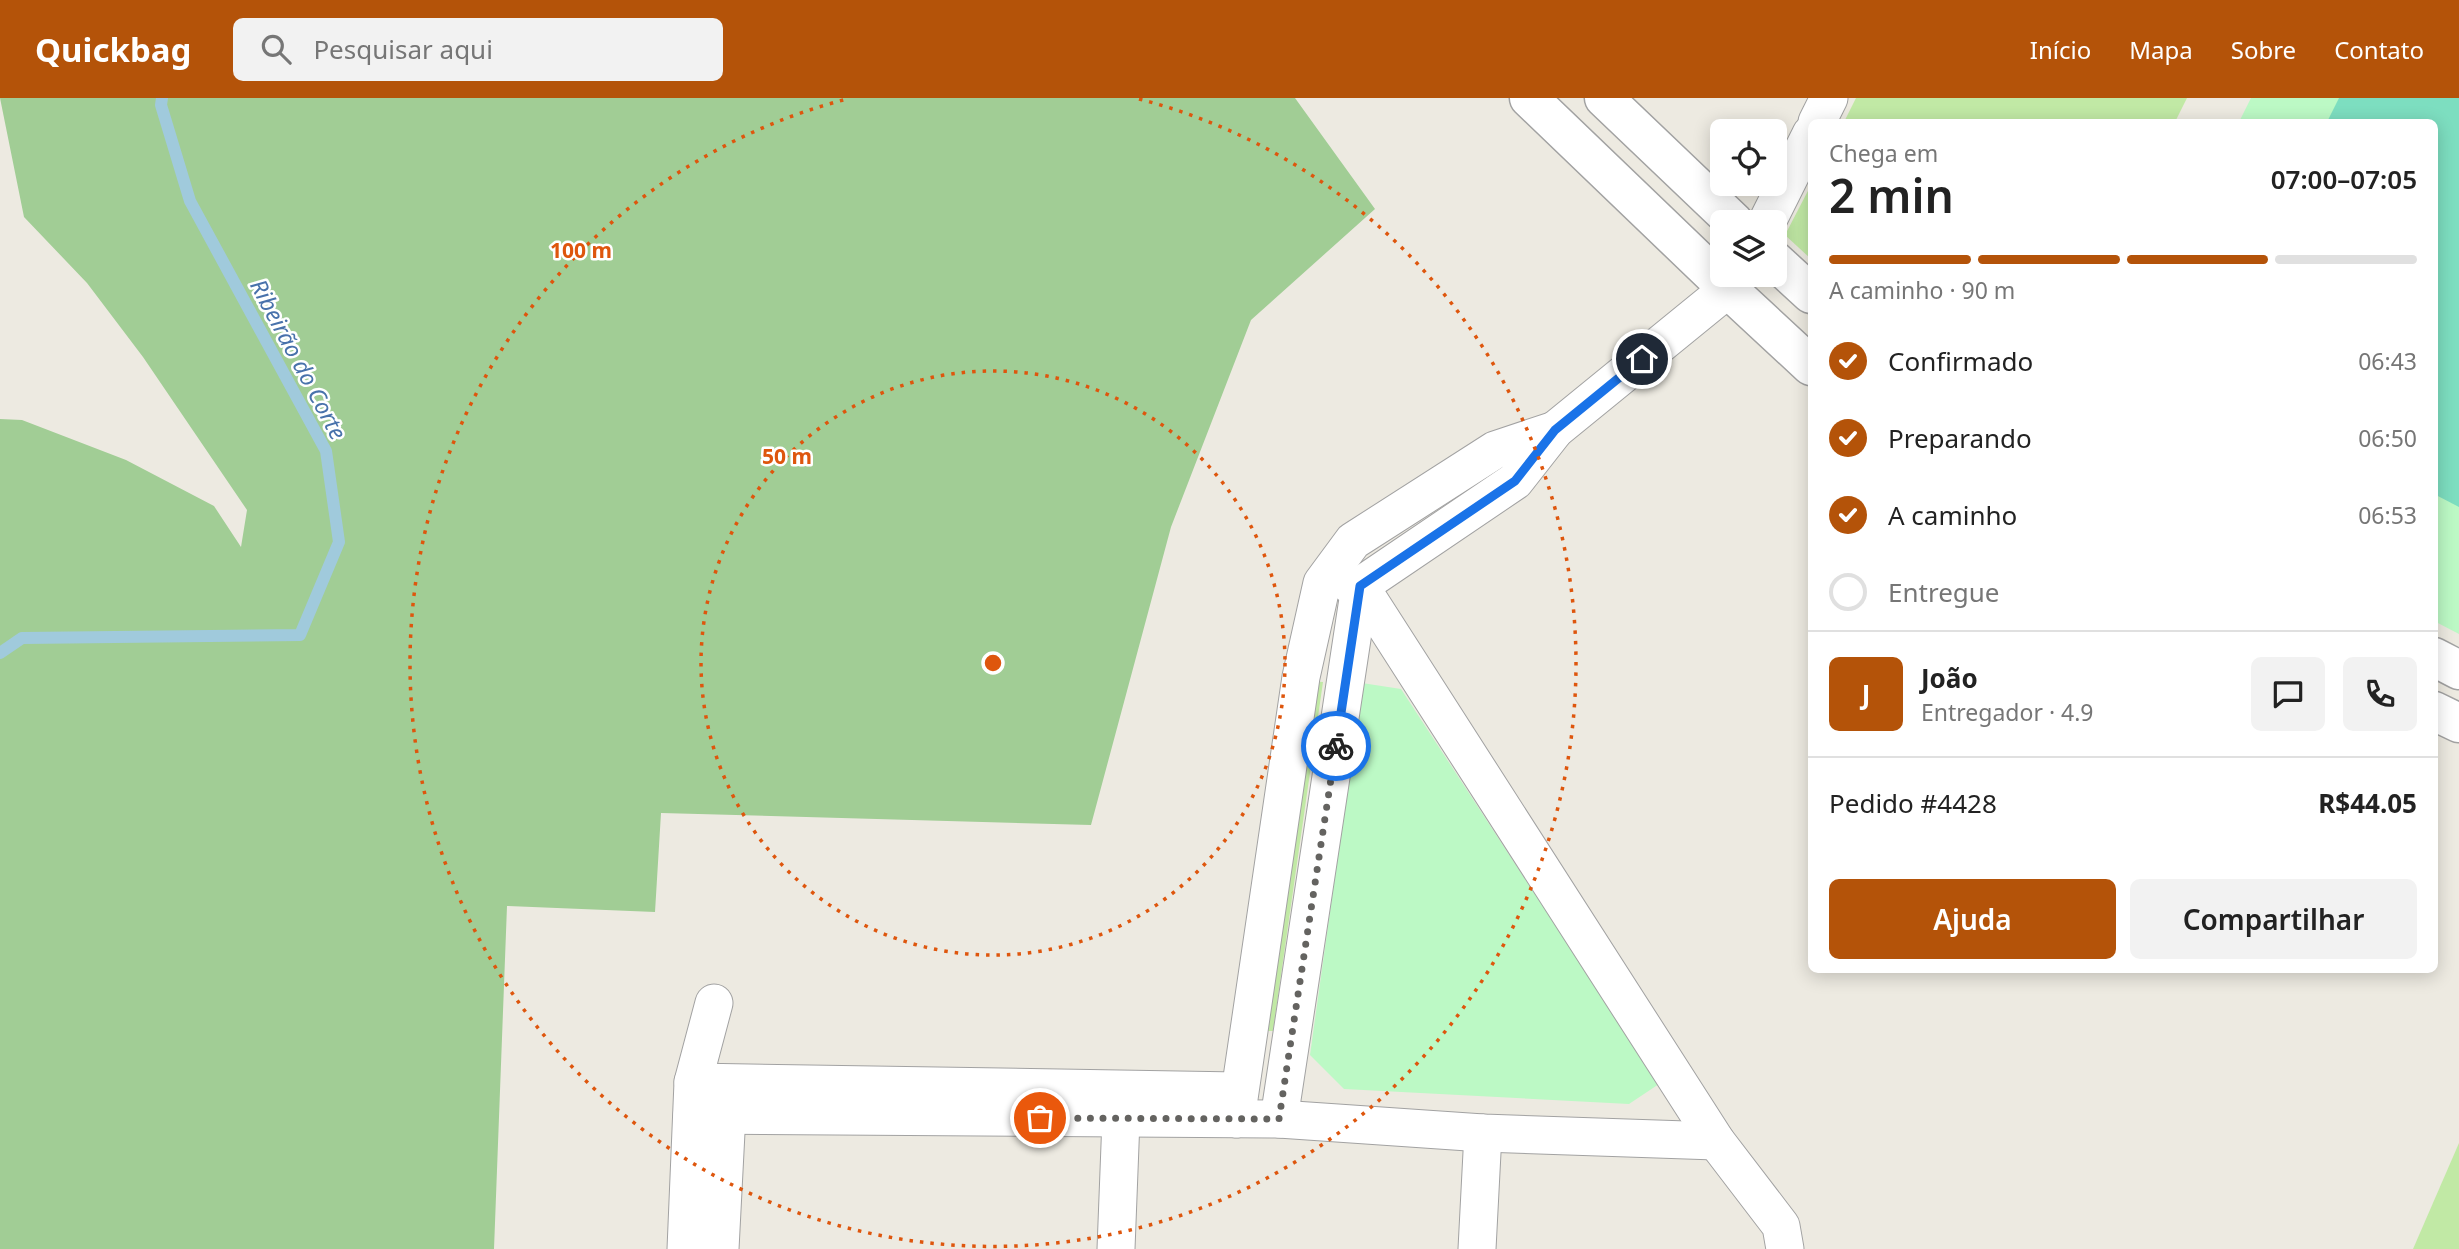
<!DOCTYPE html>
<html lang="pt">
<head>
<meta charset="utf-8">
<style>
	body { margin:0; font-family:"Noto Sans",sans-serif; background:#f2f2f2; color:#222; height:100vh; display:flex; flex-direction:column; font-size:26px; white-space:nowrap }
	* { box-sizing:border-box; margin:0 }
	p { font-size:23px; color:#767676 }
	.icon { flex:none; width:38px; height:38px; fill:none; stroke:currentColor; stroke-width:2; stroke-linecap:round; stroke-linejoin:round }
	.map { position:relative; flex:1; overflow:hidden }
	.details { position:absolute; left:1808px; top:21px; width:630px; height:854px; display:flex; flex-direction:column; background:#fff; border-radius:10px; box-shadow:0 4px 18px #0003 }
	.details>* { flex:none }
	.fabs { position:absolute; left:1710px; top:21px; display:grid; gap:14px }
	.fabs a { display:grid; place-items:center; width:77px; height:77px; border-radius:10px; background:#fff; box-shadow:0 4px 18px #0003; font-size:35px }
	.pin { position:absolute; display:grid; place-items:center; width:60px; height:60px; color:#fff; margin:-30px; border:4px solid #fff; border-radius:50%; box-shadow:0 2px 7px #0007 }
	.courier { position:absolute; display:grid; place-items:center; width:70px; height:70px; margin:-35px; border:5px solid #1a73e8; border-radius:50%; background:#fff; color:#222; box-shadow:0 2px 9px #0007 }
	.summary em { font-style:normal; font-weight:600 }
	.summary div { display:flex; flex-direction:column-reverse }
	.summary { display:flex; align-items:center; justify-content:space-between; height:119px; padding:0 21px }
	h1 { font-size:46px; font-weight:600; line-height:52px }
	.bar { display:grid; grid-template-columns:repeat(4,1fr); gap:10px 7px; align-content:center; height:84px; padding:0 21px }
	.bar i { height:9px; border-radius:5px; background:#e0e0e0 }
	.bar .selected { background:#b45309 }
	.bar p { grid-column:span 4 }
	.line { display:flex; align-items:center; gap:18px; padding:0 21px; border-top:2px solid #e0e0e0 }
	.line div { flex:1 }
	.round { display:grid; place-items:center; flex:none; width:74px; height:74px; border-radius:10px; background:#f2f2f2 }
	ol { padding:0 21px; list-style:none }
	li { display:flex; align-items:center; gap:21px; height:77px }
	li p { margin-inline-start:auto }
	li .icon { padding:7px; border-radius:50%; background:#b45309; color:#fff; stroke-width:4 }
	li:last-child { color:#767676 }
	li i { width:38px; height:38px; border:4px solid #e0e0e0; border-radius:50% }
	.button { display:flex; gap:14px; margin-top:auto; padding:14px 21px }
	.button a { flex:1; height:80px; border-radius:10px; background:#b45309; color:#fff; font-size:28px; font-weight:600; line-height:80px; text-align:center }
	.button a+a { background:#f2f2f2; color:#222 }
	header { display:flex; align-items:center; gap:42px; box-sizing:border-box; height:98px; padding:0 35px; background:#b45309; color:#fff }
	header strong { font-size:33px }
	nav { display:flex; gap:38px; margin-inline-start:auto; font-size:24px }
	.search { width:490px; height:63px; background:#f2f2f2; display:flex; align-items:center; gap:18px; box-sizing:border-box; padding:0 24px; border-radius:10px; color:#767676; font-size:26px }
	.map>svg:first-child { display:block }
	.grass { fill:#c1e9a5 }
	.forest { fill:#a1cd95 }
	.park { fill:#bcf9c5 }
	.pitch { fill:#7ddec0 }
	.water { fill:#a0cadc }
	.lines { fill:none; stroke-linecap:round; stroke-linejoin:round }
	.stream { stroke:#a0cadc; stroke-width:12 }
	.minor-casing { stroke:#a2a2a2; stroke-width:39 }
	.tertiary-casing { stroke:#a2a2a2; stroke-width:41 }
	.minor { stroke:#fff; stroke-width:37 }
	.tertiary { stroke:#fff; stroke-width:38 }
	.done { stroke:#646360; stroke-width:7; stroke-dasharray:0 12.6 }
	.route { stroke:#1a73e8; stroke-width:9 }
	.ring { fill:none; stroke:#de560d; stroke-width:3.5; stroke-dasharray:3.5 7 }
	.labels { text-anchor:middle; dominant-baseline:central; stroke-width:5; stroke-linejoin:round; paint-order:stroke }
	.water-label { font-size:23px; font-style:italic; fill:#4872ab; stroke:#fff }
	.centre { fill:#de560d; stroke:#fff; stroke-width:3.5 }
	.ring-label { font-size:21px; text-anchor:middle; font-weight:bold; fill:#de560d; stroke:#fff; stroke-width:5; stroke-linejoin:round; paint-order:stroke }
</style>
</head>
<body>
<header>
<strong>Quickbag</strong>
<div class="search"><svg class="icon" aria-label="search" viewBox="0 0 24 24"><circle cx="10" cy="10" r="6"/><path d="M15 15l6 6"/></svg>Pesquisar aqui</div>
<nav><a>Início</a><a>Mapa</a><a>Sobre</a><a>Contato</a></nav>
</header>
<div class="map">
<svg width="2459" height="1151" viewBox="0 0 2459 1151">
	<rect width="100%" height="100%" fill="#edeae1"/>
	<g class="grass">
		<polygon points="1856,0 2187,0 2175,24 1844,24"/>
		<polygon points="1811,87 1811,161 1785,137"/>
		<polygon points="1311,583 1323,584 1273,933 1262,933"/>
		<polygon points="2459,1045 2459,1151 2413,1151"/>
	</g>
	<polygon class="forest" points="0,0 1295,0 1375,111 1251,222 1171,429 1091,727 661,715 655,814 507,808 494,1151 0,1151 0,321 22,322 126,362 214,408 241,449 247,412 143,259 87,185 24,119"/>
	<g class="park">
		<polygon points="2251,0 2459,0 2459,536 2434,523 2434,24 2239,24"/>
		<polygon points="1362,585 1401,591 1659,986 1629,1006 1344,991 1310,957"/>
	</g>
	<polygon class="pitch" points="2339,0 2459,0 2459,409 2434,396 2434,24 2327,24"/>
	<polygon class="water" points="162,0 165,0 165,6 194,102 329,351 343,444 301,541 22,545 0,558 0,555 22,540 300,537 339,444 326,353 190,103 161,7"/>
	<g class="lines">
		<polyline class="stream" points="0,555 22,540 300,537 339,444 326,353 190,103 161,7 162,0"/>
		<defs>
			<g id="minor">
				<polyline points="1817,24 1829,0"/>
				<polyline points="1767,124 1811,36"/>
				<polyline points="1350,487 1360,488 1716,1043 1781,1128 1785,1151"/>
				<polyline points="693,984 1238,993"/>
				<polyline points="692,1017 1279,1021 1483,1035 1716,1043"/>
				<polyline points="1236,1021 1301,579 1322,485 1353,443 1495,352 1555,332"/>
				<polyline points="1279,1021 1360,488 1515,383 1555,332 1728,191 1737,177"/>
				<polyline points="686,1151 693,984 714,905"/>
				<polyline points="720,1151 728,995"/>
				<polyline points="1116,1151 1121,1021"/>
				<polyline points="1477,1151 1483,1035"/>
			</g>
			<g id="tertiary">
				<polyline points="1529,0 1728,191 1811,268"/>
				<polyline points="1604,0 1734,124"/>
				<polyline points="1774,162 1811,196"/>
				<polyline points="2434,559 2459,572"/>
				<polyline points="2434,613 2459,625"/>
			</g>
		</defs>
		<use href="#minor" class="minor-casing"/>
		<use href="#tertiary" class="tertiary-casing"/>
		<use href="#minor" class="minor"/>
		<use href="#tertiary" class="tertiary"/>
	</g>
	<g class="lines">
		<polyline class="done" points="1040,1020 1279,1021 1336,648"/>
		<polyline class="route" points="1336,648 1360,488 1515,383 1555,332 1642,261"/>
	</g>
	<g class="ring">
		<circle cx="993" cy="565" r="292"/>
		<path d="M1139 1A583 583 0 1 1 847 1"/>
	</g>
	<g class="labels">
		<g class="water-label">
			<text transform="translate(299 261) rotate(62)">Ribeirão do Corte</text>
		</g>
	</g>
	<circle cx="993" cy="565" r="10" class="centre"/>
	<g class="ring-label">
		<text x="581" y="160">100 m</text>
		<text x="787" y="366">50 m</text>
	</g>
</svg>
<div class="fabs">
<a><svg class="icon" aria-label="locate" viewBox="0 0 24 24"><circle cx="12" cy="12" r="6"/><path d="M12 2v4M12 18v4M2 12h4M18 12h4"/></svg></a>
<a><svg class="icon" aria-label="layers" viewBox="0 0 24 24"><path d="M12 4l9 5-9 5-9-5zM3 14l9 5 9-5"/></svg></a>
</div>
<div class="pin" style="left:1040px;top:1020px;background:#ea580c"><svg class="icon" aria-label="bag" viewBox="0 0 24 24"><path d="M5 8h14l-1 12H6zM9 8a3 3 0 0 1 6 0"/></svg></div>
<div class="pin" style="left:1642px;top:261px;background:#1f2937"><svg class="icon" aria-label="home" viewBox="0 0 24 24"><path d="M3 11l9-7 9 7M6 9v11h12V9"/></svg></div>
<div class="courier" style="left:1336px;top:648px"><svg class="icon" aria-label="bike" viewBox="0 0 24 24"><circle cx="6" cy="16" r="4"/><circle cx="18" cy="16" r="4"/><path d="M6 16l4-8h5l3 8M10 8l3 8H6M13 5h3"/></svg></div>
<section class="details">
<div class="summary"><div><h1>2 min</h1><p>Chega em</p></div><em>07:00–07:05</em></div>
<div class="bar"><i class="selected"></i><i class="selected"></i><i class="selected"></i><i></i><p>A caminho · 90 m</p></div>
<ol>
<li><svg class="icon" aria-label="check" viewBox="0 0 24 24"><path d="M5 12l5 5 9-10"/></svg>Confirmado<p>06:43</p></li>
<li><svg class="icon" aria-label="check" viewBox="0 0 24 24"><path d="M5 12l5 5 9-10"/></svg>Preparando<p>06:50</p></li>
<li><svg class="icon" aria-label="check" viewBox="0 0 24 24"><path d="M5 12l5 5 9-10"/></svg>A caminho<p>06:53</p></li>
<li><i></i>Entregue</li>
</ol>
<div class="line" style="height:126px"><b class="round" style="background:#b45309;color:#fff">J</b><div><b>João</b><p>Entregador · 4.9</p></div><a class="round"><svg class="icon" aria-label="chat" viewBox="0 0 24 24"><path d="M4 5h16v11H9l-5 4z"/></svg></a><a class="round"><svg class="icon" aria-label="phone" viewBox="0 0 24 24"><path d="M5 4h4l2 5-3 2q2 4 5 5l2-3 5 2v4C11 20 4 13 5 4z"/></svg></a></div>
<div class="line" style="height:91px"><div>Pedido #4428</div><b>R$44.05</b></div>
<div class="button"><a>Ajuda</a><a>Compartilhar</a></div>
</section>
</div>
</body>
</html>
